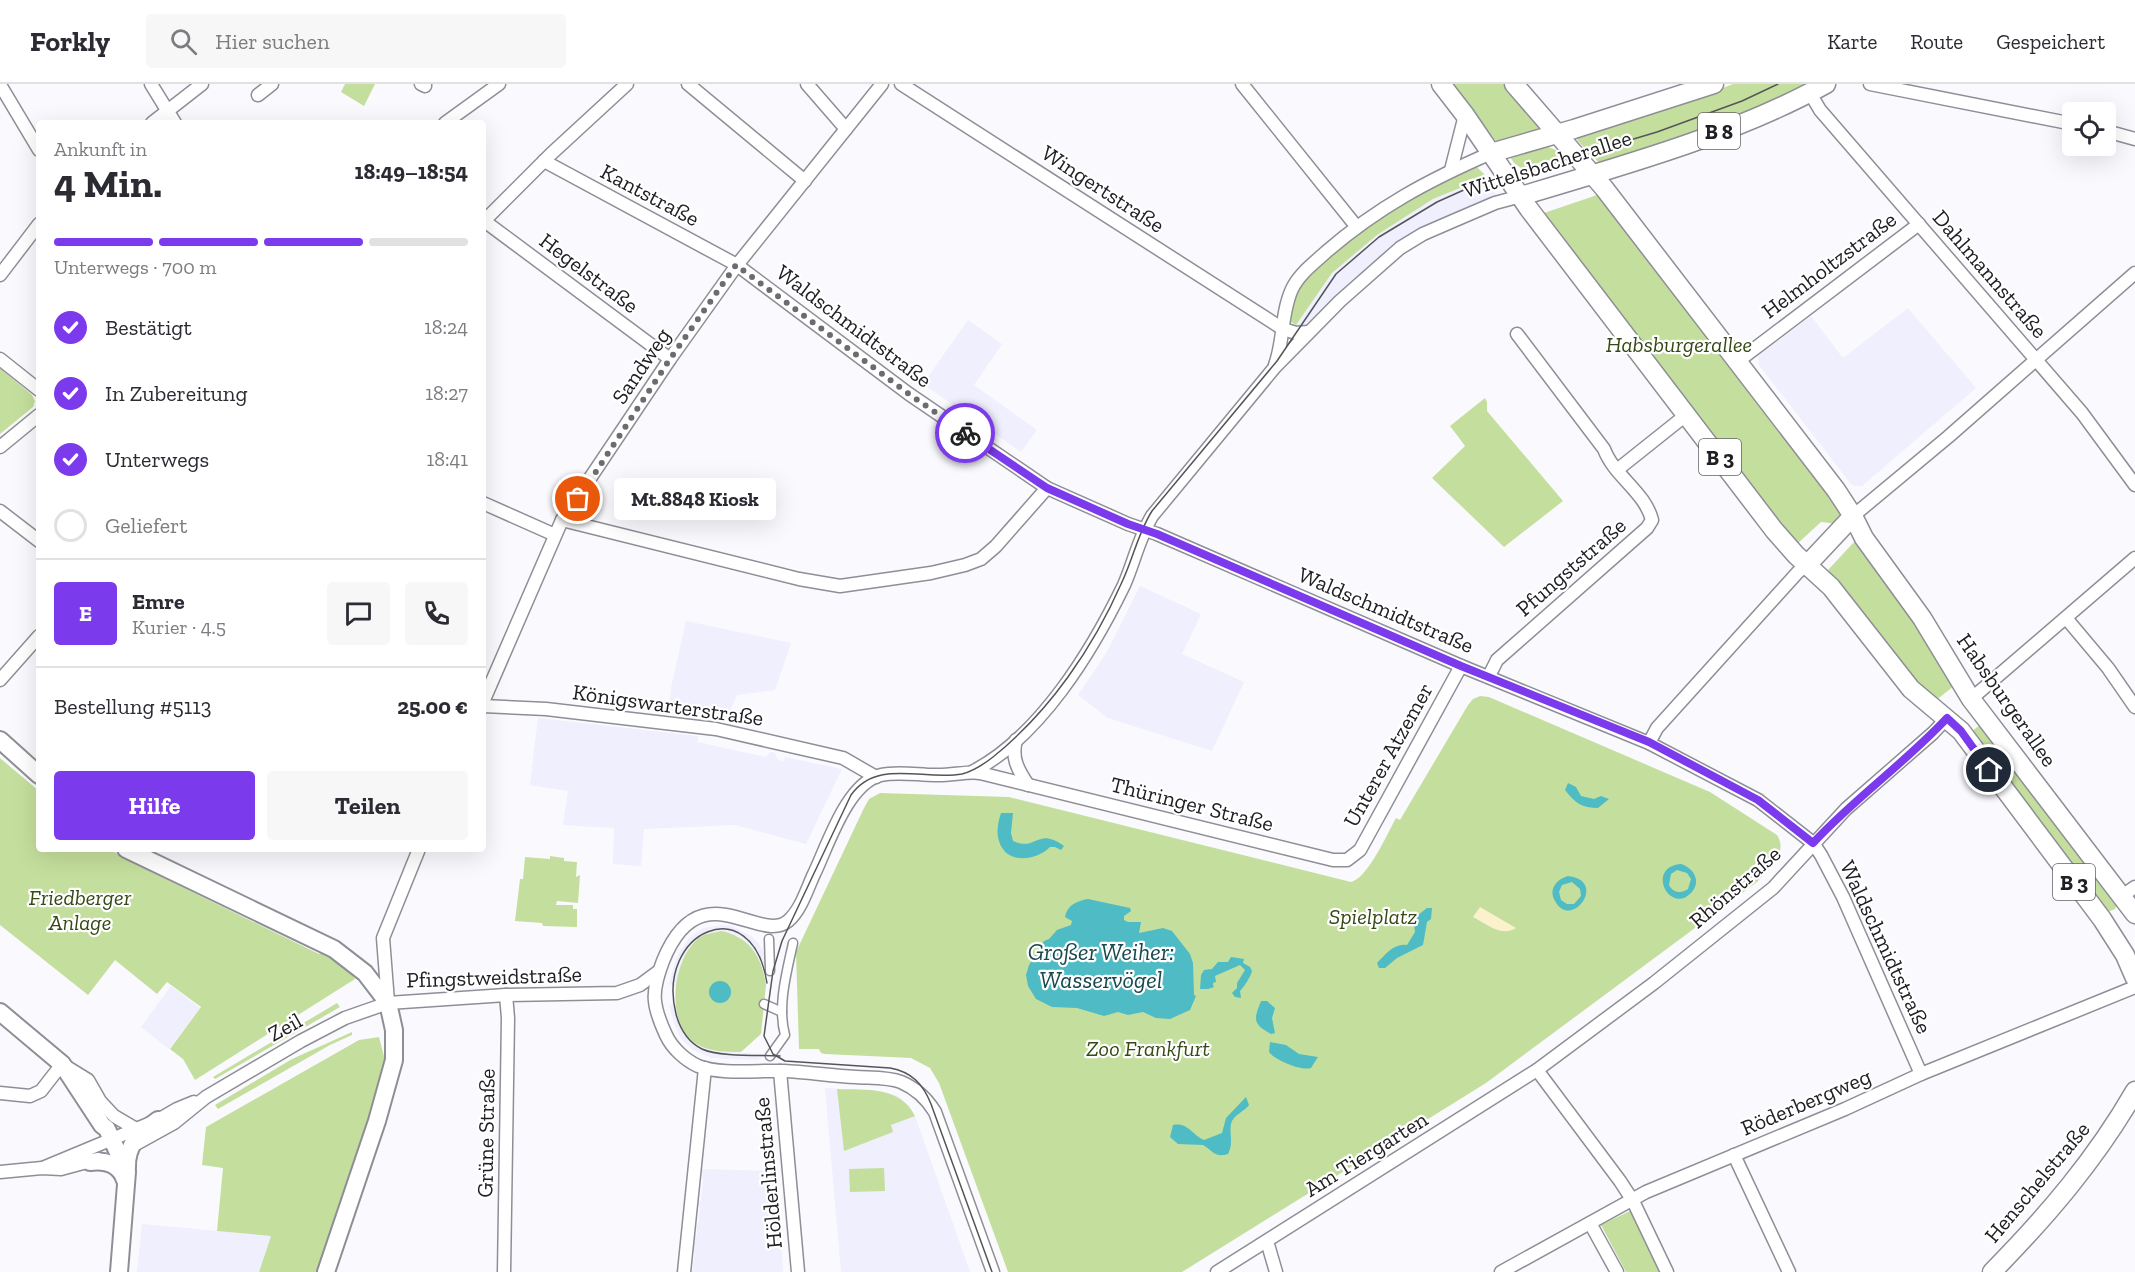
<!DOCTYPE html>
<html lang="de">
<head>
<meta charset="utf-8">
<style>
	body { margin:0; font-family:"Zilla Slab",serif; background:#f7f7f7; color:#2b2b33; height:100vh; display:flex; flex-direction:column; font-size:22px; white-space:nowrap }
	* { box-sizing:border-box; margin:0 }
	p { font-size:20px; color:#7c7c81 }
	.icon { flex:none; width:33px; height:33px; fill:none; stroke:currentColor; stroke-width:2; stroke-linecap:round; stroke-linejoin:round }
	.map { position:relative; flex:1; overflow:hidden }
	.side { position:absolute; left:36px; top:36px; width:450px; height:732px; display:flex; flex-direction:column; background:#fff; border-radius:6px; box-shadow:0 6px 24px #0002 }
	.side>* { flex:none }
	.controls { position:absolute; left:2062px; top:18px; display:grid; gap:12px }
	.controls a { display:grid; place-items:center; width:54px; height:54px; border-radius:6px; background:#fff; box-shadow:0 6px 24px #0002; font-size:30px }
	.pin { position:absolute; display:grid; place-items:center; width:51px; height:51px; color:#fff; margin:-26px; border:3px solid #fff; border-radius:50%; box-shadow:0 2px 6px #0007 }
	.courier { position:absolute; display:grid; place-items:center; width:60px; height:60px; margin:-30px; border:4px solid #7c3aed; border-radius:50%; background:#fff; color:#222; box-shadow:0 2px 8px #0007 }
	.bubble { position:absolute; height:42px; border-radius:6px; background:#fff; box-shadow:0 6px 24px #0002; font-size:20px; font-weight:700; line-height:42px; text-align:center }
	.head em { font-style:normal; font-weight:700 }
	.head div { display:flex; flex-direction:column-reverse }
	.head { display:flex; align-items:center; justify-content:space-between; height:102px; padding:0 18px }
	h1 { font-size:39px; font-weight:700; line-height:45px }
	.bar { display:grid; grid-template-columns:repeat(4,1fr); gap:9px 6px; align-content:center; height:72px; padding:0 18px }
	.bar i { height:8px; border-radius:4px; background:#e1e1e2 }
	.bar .on { background:#7c3aed }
	.bar p { grid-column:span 4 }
	.line { display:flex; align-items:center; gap:15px; padding:0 18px; border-top:2px solid #e1e1e2 }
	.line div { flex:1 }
	.round { display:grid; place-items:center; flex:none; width:63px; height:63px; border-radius:6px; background:#f7f7f7 }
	ol { padding:0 18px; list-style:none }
	li { display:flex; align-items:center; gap:18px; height:66px }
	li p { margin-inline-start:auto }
	li .icon { padding:6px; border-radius:50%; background:#7c3aed; color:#fff; stroke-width:4 }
	li:last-child { color:#7c7c81 }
	li i { width:33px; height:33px; border:3px solid #e1e1e2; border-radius:50% }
	.button { display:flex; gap:12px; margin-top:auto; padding:12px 18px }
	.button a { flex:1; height:69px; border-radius:6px; background:#7c3aed; color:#fff; font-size:24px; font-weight:700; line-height:69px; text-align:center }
	.button a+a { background:#f7f7f7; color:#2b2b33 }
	header { display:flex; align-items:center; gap:36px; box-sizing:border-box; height:84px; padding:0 30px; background:#fff; border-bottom:2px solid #e1e1e2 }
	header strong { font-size:28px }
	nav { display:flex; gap:33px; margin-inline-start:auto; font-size:21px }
	.search { width:420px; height:54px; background:#f7f7f7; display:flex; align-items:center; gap:15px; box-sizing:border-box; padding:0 21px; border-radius:6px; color:#7c7c81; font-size:22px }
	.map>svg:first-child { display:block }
	.built { fill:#efeffd }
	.green { fill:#c4df9d }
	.sand { fill:#fbf1cc }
	.water { fill:#4fbbc5; fill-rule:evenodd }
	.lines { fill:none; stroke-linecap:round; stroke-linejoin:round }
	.pedestrian-casing { stroke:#8e8e97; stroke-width:11 }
	.minor-casing { stroke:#8e8e97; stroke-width:15 }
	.secondary-casing { stroke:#8e8e97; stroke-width:20 }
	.primary-casing { stroke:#8e8e97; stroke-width:21 }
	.pedestrian { stroke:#fff; stroke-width:8 }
	.minor { stroke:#fff; stroke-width:12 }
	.secondary { stroke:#fff; stroke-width:16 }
	.primary { stroke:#fff; stroke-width:18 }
	.tram { stroke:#555559; stroke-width:1.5 }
	.done { stroke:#6c6c70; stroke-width:6; stroke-dasharray:0 10.8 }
	.route { stroke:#7c3aed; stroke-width:8 }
	.labels { text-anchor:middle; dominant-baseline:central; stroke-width:4.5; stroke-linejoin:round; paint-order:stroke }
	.shield { fill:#fff; stroke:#636366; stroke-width:1.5 }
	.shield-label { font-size:21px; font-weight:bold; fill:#202024 }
	.street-label { font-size:22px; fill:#202024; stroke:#fff }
	.park-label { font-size:22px; font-style:italic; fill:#364815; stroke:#fff }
	.water-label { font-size:24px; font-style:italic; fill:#18484d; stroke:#fff }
</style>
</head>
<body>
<header>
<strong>Forkly</strong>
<div class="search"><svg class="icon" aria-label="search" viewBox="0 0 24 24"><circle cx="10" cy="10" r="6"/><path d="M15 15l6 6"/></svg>Hier suchen</div>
<nav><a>Karte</a><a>Route</a><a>Gespeichert</a></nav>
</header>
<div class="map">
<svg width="2135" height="1188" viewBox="0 0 2135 1188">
	<rect width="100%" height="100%" fill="#fafafe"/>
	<g class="built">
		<polygon points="1559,71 1565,78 1566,83 1536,92 1521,84 1554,75"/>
		<polygon points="1487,93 1496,111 1414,148 1390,164 1329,219 1306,246 1296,241 1332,189 1377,151 1433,115"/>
		<polygon points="1908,224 1976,304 1862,402 1855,402 1851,400 1759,281 1758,274 1759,271 1811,232 1843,274"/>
		<polygon points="968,236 1002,260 974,301 1037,346 1021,368 923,300"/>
		<polygon points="1140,502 1201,530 1182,570 1244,598 1212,667 1108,634 1078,611 1107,568"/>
		<polygon points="686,537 791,559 775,606 737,611 727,633 669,626 671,604"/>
		<polygon points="538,634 698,652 698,658 765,673 771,668 775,669 778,676 784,677 785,673 842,685 806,760 735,741 644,745 641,782 613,780 614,744 563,741 568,707 530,701"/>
		<polygon points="722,841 732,842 751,852 759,860 769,879 762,881 759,874 746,857 738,852 722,847 713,849 700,854 682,877 676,903 669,900 676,874 688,855 703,844"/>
		<polygon points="171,902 200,924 169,965 141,943"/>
		<polygon points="675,920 683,945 696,960 714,967 766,970 758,976 728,975 712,974 693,966 681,955 674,939 669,921"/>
		<polygon points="825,1004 881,1007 898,1012 909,1022 915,1032 970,1188 841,1188"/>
		<polygon points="702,1085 776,1087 779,1130 777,1140 780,1141 783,1188 692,1188 695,1168 690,1167 692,1152 697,1152 697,1145 696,1143 698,1141 700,1122 698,1122 699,1117 701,1116 703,1099"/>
		<polygon points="142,1140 271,1152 259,1188 137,1188"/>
	</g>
	<g class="green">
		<polygon points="345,0 375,0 364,22 341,8"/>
		<polygon points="1451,0 1505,0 1542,46 1499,61"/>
		<polygon points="1733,0 1816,0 1697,48 1600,80 1577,56 1579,52 1694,15"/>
		<polygon points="1543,61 1556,66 1559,71 1554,75 1521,84 1514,79 1510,73"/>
		<polygon points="1473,79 1487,93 1433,115 1377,151 1332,189 1296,241 1291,238 1293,216 1305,193 1359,146 1421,105"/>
		<polygon points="1600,110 1848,432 1839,440 1821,438 1796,461 1569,168 1544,129"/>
		<polygon points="0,284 32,311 35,317 33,323 0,350"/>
		<polygon points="1485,314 1487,318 1487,327 1563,417 1504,463 1432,394 1465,362 1450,342"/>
		<path d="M1855 457 1866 466 1940 574 1954 602 1935 617C1892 581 1861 531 1828 486Z"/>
		<path d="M1480 612 1489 613 1710 708 1777 751C1789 769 1768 785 1757 798L1486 999 1182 1188H1008L939 999 930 984 911 974 825 970 821 969 819 965H799L796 868 864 724 869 715 880 709 1009 713 1351 798C1368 794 1387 750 1396 734L1400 736 1468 621 1473 615Z"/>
		<polygon points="1981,640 2119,817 2115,825 2108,828 2103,827 1971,648"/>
		<polygon points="0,674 39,707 39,765 109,765 135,780 319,870 323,867 348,884 355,895 195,996 183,975 170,965 201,923 167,898 157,910 115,876 88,911 0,841"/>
		<polygon points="550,772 564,774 564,777 577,778 576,793 580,791 578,819 557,817 556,821 573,821 573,825 577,825 577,843 543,842 542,839 515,837 520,795 523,795 525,773 550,775"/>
		<path d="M721 847C751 853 762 874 766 901L761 950 741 968C725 968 709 968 695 959 665 939 672 875 699 854 706 849 714 849 721 847Z"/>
		<polygon points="337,919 340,923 215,995 213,993"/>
		<polygon points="352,948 352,951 330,961 218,1025 215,1021 292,975"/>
		<polygon points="379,953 386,980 355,1083 318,1188 259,1188 271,1152 217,1147 223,1084 202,1081 206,1043 359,956"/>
		<path d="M837 1005C867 1006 900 1002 915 1032L891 1041 893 1048 844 1067Z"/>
		<polygon points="884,1084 885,1107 850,1108 849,1085"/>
		<polygon points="1630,1127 1661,1188 1626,1188 1601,1141"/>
	</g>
	<path class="sand" d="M1480 823 1516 844C1501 853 1488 841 1473 833Z"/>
	<g class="water">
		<path d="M1568 699 1576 703 1581 712 1594 715 1601 712 1609 715 1598 724C1582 724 1575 719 1565 706Z"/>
		<path d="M1001 729H1013L1011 749 1013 757C1037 768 1037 742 1064 762L1061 766 1055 763H1050C1036 777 1006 781 999 757 996 748 998 738 1001 729Z"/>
		<path d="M1681 780C1694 784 1702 798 1691 809 1670 831 1645 783 1681 780ZM1677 786 1687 789 1691 795 1688 805C1681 810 1673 809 1669 801L1671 790Z"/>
		<path d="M1568 792C1609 797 1571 847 1555 817 1548 805 1557 795 1568 792ZM1572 798 1580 805 1581 812 1574 820H1567L1561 816 1559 808 1562 801Z"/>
		<path d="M1088 815 1130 824 1131 827 1124 832V836L1128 838H1141L1139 849 1163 844 1172 847 1190 870 1193 879 1194 911 1196 912 1190 926 1170 935 1156 934 1143 928 1128 931 1118 928 1104 932 1077 924 1052 923 1036 915 1028 902 1026 891 1029 881 1044 857 1049 855 1057 846 1071 841 1072 837 1065 833C1067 821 1077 817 1088 815Z"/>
		<path d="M1427 824H1432L1431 835 1427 838 1423 861 1397 874 1385 884H1379L1377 879C1386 870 1394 859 1407 861L1415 848 1414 840 1418 831Z"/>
		<path d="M1231 873 1244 875 1243 879 1250 883 1252 887C1251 892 1244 903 1240 907L1241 914 1235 913 1232 909 1237 904V899L1245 886 1240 881 1215 892 1216 898 1213 899V901L1214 903 1208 905H1200L1201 891 1204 886 1212 885 1218 878H1228Z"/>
		<circle cx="720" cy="908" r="11"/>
		<path d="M1261 917H1267L1275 924 1272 934 1275 949 1271 950C1252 940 1254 935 1261 917Z"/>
		<path d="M1270 958 1286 961 1299 970 1318 973 1311 984C1301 987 1275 976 1269 968Z"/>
		<path d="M1246 1013 1249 1021C1245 1027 1233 1031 1231 1040 1229 1050 1234 1059 1228 1070 1215 1074 1213 1067 1203 1061L1178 1060 1170 1053 1173 1041C1188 1038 1192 1051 1204 1056L1222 1049 1226 1034Z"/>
	</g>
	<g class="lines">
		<defs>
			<g id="pedestrian">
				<polyline points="769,855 770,887"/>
				<polyline points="764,920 782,928"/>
				<path d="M770 972 785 951C777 922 787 887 793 859"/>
			</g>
			<g id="minor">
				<polyline points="151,0 175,39"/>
				<polyline points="421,0 425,2 425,0"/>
				<polyline points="688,0 805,97"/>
				<polyline points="807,0 846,45"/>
				<polyline points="901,0 1283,245 1296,249 1308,248"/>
				<polyline points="1242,0 1356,142"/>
				<polyline points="1870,0 2073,40"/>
				<polyline points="2,4 39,66"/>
				<polyline points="1810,9 1820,26 2082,329 2135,401"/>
				<polyline points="258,11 272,0"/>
				<polyline points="152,39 202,0"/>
				<polyline points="445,39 499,0"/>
				<polyline points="2106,47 2135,55"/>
				<polyline points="544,77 737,181 909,310 1047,404 1128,440 1157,450 1461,582 1649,659 1758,716 1813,759 1821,771 1843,813 1921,990"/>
				<polyline points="1451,86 1465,31"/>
				<polyline points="483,136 670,275"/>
				<polyline points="483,138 551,70 627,0"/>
				<polyline points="0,191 39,140"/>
				<polyline points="0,275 39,306"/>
				<polyline points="1737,278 1919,140"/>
				<path d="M1275 281C1284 257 1281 229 1292 205 1299 190 1314 179 1326 168 1378 123 1429 96 1491 69"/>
				<polyline points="0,363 39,331"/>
				<polyline points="1617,386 1686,331"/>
				<polyline points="483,419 555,451"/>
				<polyline points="0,427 39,457"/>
				<polyline points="1853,432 1948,353 2135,189"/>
				<polyline points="562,436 799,495 840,502 931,489 965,481 981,475 996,462 1047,404"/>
				<polyline points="2066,534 2108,584 2135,623"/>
				<path d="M1489 592 1497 576 1647 444 1652 436C1645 408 1614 392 1604 365L1517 250"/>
				<polyline points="0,596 39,552"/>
				<polyline points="1971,615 2135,474"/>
				<polyline points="483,618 562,436 670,275 737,181 882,0"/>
				<polyline points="483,622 546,625 716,645 843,674 876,693"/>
				<path d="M1016 656C1011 674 1018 686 1028 701"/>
				<polyline points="1649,659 1657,644 1798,488 1807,481"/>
				<path d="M972 688C1040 653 1092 567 1124 501 1134 478 1139 454 1152 432L1275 283 1340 217 1400 164 1423 150 1453 137 1495 119 1521 112"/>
				<polyline points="2122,812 2135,803"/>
				<polyline points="388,918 383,854 419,765"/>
				<polyline points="1537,986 1620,1097 1633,1117 1667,1188"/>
				<polyline points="780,987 798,1188"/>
				<polyline points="0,1009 30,1012 41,1007 62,980 88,996 100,1017 114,1032 136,1045 148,1048"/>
				<polyline points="136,1060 174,1039 206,1013 301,957 345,934 388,919 506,911 617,909 640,901 659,887"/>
				<polyline points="1734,1071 1789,1188"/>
				<polyline points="45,1083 158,1036 177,1025 194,1018"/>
				<polyline points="0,1088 42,1084 61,1085 98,1075"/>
				<polyline points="1590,1139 1617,1188"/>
				<polyline points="1267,1157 1276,1188"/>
				<polyline points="504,1188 508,934 506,911"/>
				<polyline points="684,1188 705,984"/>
				<path d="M993 1188 935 1028C927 1015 915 1004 901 998 888 993 871 994 856 993 832 992 808 988 784 987 759 986 721 991 698 982 685 976 672 964 666 951 652 921 651 908 663 877 700 785 759 861 788 837 801 826 807 805 814 790 828 761 847 699 881 691 898 687 918 691 935 691 949 692 968 687 980 689L1333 776H1347L1360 766 1461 582"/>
				<polyline points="1217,1188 1537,986 1654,899 1773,804 1846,725 1933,649 1947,634"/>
				<polyline points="1501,1188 1646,1108 1845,1025 1921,990 2135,903"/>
			</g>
			<g id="secondary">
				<polyline points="0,656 39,691"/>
				<polyline points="126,765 334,865 365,889 388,919 394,946 394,976 377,1037 326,1188"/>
				<polyline points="0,928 62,980 102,1041 107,1045 127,1088 119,1188"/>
				<path d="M90 1078C106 1076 120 1080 125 1096"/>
				<path d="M127 1084C126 1060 140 1049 158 1036"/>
			</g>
			<g id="primary">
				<polyline points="1441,0 1465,31 1529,125 1774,446 1796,471 1831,503 1911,605 1961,647 2102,835 2125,871 2135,894"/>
				<polyline points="1514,0 1604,104 1836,406 1853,432 1864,454 1922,534 1971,615 2135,830"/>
				<polyline points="1491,69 1574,45 1714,0"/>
				<path d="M1521 112C1621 82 1734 51 1826 0"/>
				<polyline points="1807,481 1853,432"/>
				<path d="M1992 1188C2047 1132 2096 1075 2135 1007"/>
			</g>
		</defs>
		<use href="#pedestrian" class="pedestrian-casing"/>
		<use href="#minor" class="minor-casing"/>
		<use href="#secondary" class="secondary-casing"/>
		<use href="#primary" class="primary-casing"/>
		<use href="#pedestrian" class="pedestrian"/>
		<use href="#minor" class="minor"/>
		<use href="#secondary" class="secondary"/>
		<use href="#primary" class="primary"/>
		<g class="tram">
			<path d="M767 899C752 804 655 847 676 930 680 945 688 958 702 965 719 973 760 971 780 972"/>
			<path d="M992 1188 931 1020C923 1000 912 988 890 984L785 977 773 970 764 952 773 887 782 857 851 711C877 674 924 697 962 690 974 687 984 680 993 673 1050 627 1093 564 1122 498 1133 475 1138 449 1152 427L1277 277 1336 190 1379 153 1437 118 1466 105 1657 48 1742 17 1778 0"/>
		</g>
	</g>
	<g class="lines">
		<polyline class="done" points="578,415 670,275 736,181 909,310 965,349"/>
		<path class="route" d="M965 349 1047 404 1128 440 1157 450 1461 582 1649 658 1758 716 1813 759C1855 714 1905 679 1947 634L1961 647 1989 686"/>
	</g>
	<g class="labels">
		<g class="shield">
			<rect x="1698" y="29" width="42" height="36" rx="4.5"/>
			<rect x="1699" y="355" width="42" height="36" rx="4.5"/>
			<rect x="2053" y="780" width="42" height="36" rx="4.5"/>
		</g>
		<g class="shield-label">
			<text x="1719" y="47">B 8</text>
			<text x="1720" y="373">B 3</text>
			<text x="2074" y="798">B 3</text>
		</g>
		<g class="street-label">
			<text transform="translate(1547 80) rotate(-18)">Wittelsbacherallee</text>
			<text transform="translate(1103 105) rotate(33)">Wingertstraße</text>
			<text transform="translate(650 111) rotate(28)">Kantstraße</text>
			<text transform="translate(1829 181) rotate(-37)">Helmholtzstraße</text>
			<text transform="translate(589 189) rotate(37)">Hegelstraße</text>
			<text transform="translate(1990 190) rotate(49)">Dahlmannstraße</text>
			<text transform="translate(854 242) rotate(37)">Waldschmidtstraße</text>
			<text transform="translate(641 282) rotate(-56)">Sandweg</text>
			<text transform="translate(1571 483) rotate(-41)">Pfungststraße</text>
			<text transform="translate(1386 526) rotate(23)">Waldschmidtstraße</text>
			<text transform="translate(2007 616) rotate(55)">Habsburgerallee</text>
			<text transform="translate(668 621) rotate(8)">Königswarterstraße</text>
			<text transform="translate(1388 671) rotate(-61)">Unterer Atzemer</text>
			<text transform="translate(1192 720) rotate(14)">Thüringer Straße</text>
			<text transform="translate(1735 803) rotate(-41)">Rhönstraße</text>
			<text transform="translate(1886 863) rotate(65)">Waldschmidtstraße</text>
			<text transform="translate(494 893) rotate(-2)">Pfingstweidstraße</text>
			<text transform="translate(285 943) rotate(-29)">Zeil</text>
			<text transform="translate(1806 1018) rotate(-23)">Röderbergweg</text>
			<text transform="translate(486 1049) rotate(-89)">Grüne Straße</text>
			<text transform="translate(1366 1070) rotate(-32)">Am Tiergarten</text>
			<text transform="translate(768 1089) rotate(-95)">Hölderlinstraße</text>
			<text transform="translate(2037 1098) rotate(-50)">Henschelstraße</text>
		</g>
		<g class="park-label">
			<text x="1679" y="260">Habsburgerallee</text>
			<text x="80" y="813">Friedberger<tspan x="80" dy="25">Anlage</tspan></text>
			<text x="1373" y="832">Spielplatz</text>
			<text x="1148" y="964">Zoo Frankfurt</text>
		</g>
		<g class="water-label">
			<text x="1101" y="867">Großer Weiher:<tspan x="1101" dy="28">Wasservögel</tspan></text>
		</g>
	</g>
</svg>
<div class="controls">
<a><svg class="icon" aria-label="locate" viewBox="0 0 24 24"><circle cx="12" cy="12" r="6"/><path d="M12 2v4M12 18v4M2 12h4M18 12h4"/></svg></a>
</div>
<div class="pin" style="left:578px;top:415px;background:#ea580c"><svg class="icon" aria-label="bag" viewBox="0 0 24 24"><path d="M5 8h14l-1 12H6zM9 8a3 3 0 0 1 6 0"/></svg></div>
<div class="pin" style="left:1989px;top:686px;background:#1f2937"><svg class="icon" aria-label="home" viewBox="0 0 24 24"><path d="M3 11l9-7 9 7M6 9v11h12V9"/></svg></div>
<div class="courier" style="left:965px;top:349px"><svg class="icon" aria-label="bike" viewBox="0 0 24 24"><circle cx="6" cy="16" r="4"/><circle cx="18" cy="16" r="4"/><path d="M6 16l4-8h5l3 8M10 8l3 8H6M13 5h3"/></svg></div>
<div class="bubble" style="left:614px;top:394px;width:162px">Mt.8848 Kiosk</div>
<section class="side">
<div class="head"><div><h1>4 Min.</h1><p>Ankunft in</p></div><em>18:49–18:54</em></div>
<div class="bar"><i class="on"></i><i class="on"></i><i class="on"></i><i></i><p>Unterwegs · 700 m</p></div>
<ol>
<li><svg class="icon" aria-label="check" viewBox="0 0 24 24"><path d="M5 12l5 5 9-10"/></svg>Bestätigt<p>18:24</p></li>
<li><svg class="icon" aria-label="check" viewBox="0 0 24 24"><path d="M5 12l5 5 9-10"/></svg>In Zubereitung<p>18:27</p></li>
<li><svg class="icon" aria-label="check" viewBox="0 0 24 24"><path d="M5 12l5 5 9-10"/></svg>Unterwegs<p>18:41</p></li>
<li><i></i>Geliefert</li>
</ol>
<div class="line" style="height:108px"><b class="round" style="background:#7c3aed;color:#fff">E</b><div><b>Emre</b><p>Kurier · 4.5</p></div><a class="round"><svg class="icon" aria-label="chat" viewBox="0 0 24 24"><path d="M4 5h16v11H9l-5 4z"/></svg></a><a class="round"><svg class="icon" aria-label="phone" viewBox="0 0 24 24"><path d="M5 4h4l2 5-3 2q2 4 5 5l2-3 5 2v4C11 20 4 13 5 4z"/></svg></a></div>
<div class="line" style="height:78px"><div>Bestellung #5113</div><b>25.00 €</b></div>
<div class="button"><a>Hilfe</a><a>Teilen</a></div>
</section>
</div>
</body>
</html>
